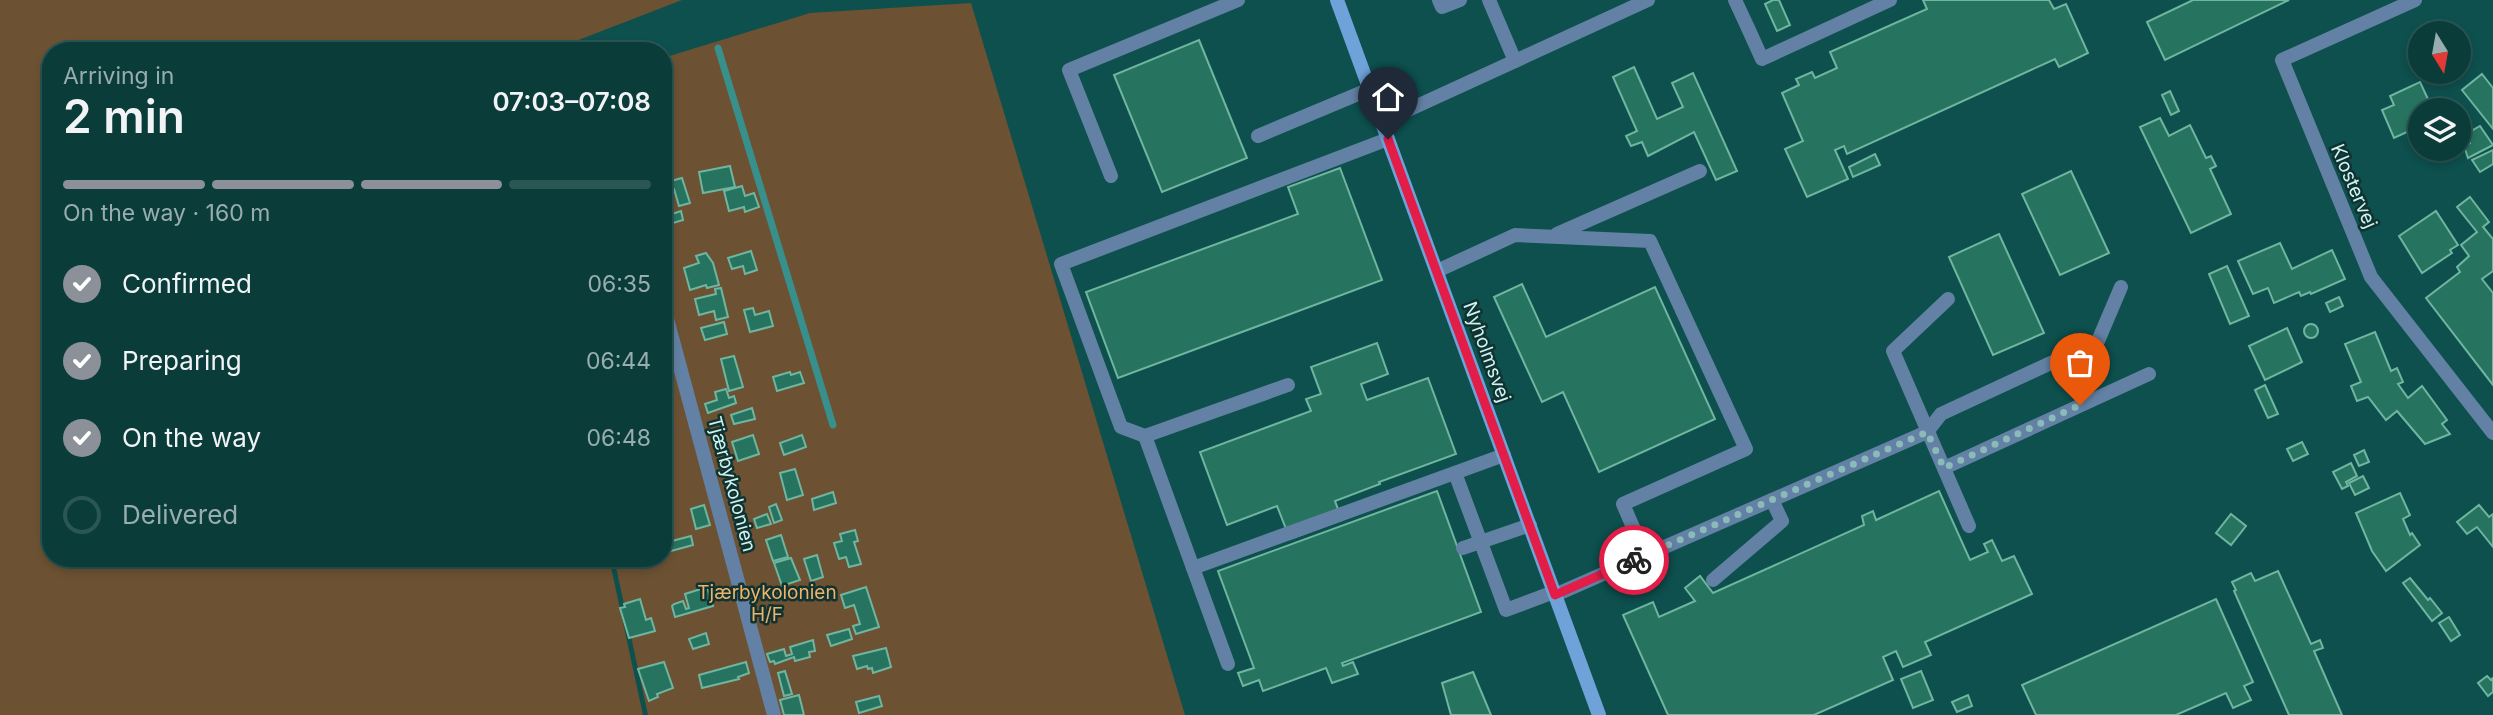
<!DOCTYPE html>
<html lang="en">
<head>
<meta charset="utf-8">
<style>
	body { margin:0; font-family:Inter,sans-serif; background:#134342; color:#f1f3f6; height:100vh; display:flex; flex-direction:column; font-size:26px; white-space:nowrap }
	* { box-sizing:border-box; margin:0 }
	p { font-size:23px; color:#99adaf }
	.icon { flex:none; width:38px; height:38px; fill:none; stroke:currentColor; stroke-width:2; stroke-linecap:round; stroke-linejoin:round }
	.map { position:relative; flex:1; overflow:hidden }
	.details { position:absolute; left:42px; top:42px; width:630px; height:525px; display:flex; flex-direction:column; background:#0a3c3a; border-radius:28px; box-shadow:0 4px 10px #0003,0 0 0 2px #2a5654 }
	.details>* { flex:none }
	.needle { width:46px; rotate:169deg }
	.controls { position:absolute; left:2408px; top:21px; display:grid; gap:14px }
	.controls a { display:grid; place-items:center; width:63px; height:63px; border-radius:50%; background:#0a3c3a; box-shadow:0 4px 10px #0003,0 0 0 2px #2a5654; font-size:35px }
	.pin { position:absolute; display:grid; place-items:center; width:60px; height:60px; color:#fff; margin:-72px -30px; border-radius:50% 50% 50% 0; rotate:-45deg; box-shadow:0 0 7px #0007 }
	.pin .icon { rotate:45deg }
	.courier { position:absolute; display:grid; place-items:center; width:70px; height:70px; margin:-35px; border:5px solid #e11d48; border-radius:50%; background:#fff; color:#222; box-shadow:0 2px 9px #0007 }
	.head em { font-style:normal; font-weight:600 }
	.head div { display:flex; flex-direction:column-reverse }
	.head { display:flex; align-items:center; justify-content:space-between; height:119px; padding:0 21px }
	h1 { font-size:46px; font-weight:600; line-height:52px }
	.bar { display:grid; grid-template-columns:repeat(4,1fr); gap:10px 7px; align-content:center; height:84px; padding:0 21px }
	.bar i { height:9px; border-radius:5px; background:#2a5654 }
	.bar .current { background:#8c9099 }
	.bar p { grid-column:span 4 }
	ol { padding:0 21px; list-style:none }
	li { display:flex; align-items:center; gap:21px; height:77px }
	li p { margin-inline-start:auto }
	li .icon { padding:7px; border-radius:50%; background:#8c9099; color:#fff; stroke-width:4 }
	li:last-child { color:#99adaf }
	li i { width:38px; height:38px; border:4px solid #2a5654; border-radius:50% }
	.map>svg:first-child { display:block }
	.green { fill:#6c5233 }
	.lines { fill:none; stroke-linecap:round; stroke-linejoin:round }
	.stream { stroke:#38908d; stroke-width:7 }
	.building { fill:#26745f; stroke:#70b59f; stroke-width:2 }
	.lane { stroke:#6281a4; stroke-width:14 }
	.street { stroke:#6281a4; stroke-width:14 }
	.secondary { stroke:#6fa2d8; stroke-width:14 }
	.done { stroke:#8abbb8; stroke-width:7; stroke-dasharray:0 12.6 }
	.route { stroke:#e11d48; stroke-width:9 }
	.labels { text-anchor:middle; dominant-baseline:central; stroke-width:5; stroke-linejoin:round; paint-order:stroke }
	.street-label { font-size:19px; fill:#cef4f1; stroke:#103230 }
	.park-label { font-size:19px; fill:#eeb36a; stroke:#103230 }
</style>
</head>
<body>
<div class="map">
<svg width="2493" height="715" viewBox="0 0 2493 715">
	<rect width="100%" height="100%" fill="#0d504e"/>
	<g class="green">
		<polygon points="0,0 682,0 550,51 51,51 51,558 609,558 643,715 0,715"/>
		<polygon points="971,3 1185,715 648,715 614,558 663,558 663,58 810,13"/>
	</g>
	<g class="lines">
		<polyline class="stream" points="718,48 833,425"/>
	</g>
	<g class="building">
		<polygon points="1773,0 1779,0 1790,25 1777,31 1765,4"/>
		<polygon points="1923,0 2049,0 2054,9 2066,4 2088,53 2059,67 2055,59 1847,154 1844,146 1835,150 1848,179 1807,197 1785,149 1803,141 1782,93 1799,85 1796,79 1812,72 1815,78 1837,68 1830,52 1927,9"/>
		<polygon points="2193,0 2289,0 2165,60 2147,22"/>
		<polygon points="1199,40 1247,158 1162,192 1114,75"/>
		<polygon points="1634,67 1657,119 1683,107 1672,83 1693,73 1737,171 1716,180 1694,132 1648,156 1642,142 1631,146 1626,136 1637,131 1613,77"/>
		<polygon points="2482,74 2493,88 2493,129 2462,90"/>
		<polygon points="2420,82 2433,110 2420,110 2420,126 2394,138 2382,110 2394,105 2390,96"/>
		<polygon points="2170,91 2179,111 2171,115 2162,95"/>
		<polygon points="2160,118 2169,136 2190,125 2206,158 2211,156 2216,166 2210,169 2231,214 2191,233 2140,127"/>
		<polygon points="2480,126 2493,145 2468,158 2464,146 2470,143 2466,134"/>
		<polygon points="2493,150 2493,164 2480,172 2472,160"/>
		<polygon points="1875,154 1880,165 1853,177 1849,167"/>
		<polygon points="730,166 735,187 703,193 699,172"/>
		<polygon points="1340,168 1382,280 1118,378 1086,292 1298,214 1288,187"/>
		<polygon points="2071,171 2109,253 2060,275 2022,194"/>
		<polygon points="682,178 690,203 679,206 674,189 670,190 667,182"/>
		<polygon points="742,186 745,196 754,193 759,207 745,212 744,207 729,211 724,191"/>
		<polygon points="2470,197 2489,222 2483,227 2493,239 2493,271 2482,279 2493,293 2493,385 2426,298 2460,272 2457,267 2469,256 2461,245 2477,232 2457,207"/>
		<polygon points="681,211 683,220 663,226 663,217"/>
		<polygon points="2436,211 2458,245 2450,250 2452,253 2422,273 2399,236"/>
		<polygon points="1999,234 2044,333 1993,355 1949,257"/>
		<polygon points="2280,243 2292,269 2332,250 2345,279 2311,294 2310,292 2301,296 2299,292 2274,303 2268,288 2253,294 2238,261"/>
		<polygon points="751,251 757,270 745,274 743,266 732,269 728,258"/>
		<polygon points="706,253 713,263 719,285 707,288 706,285 690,290 684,268 699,263 696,256"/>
		<polygon points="2227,266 2249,316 2230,324 2209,274"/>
		<polygon points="1522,284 1546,337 1655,287 1715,419 1599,472 1563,392 1542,402 1494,297"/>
		<polygon points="721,288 728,317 716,320 714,311 699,315 695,299 716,294 715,289"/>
		<polygon points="2339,297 2343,306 2330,312 2326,303"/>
		<polygon points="753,308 755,315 769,311 773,326 750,332 744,310"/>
		<polygon points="724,322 727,334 705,340 701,328"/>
		<circle cx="2311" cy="331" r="7"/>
		<polygon points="2287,328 2302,362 2265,380 2249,346"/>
		<polygon points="2375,332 2391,371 2397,368 2403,382 2398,384 2408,398 2422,386 2447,420 2442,424 2450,434 2425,444 2397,411 2386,420 2368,397 2357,401 2351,386 2361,382 2345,344"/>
		<polygon points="1377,343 1388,374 1361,384 1367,400 1428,378 1456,454 1379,482 1380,484 1335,501 1342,520 1290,539 1277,506 1227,525 1200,452 1311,411 1306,399 1321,394 1311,367"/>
		<polygon points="734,356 743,387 729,391 721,359"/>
		<polygon points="790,372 791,375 800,372 804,383 777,391 773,377"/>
		<polygon points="2265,385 2278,414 2268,418 2255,390"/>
		<polygon points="726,389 729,398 734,396 736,403 708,413 705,404 717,400 715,392"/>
		<polygon points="752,408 755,419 734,424 731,415"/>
		<polygon points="753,435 759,454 738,461 732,442"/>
		<polygon points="802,435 806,447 784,455 780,443"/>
		<polygon points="2302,442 2308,454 2293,461 2287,449"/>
		<polygon points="2364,450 2369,462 2359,466 2354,455"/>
		<polygon points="2351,463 2357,476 2346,482 2348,486 2342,489 2333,472"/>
		<polygon points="795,469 803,495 787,500 780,473"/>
		<polygon points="2363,476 2369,488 2355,495 2349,483"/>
		<polygon points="1437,491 1481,612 1342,663 1343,666 1353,662 1358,674 1332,683 1326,668 1263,691 1259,680 1243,686 1238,673 1254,668 1218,571"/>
		<polygon points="1939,491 1970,560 1988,552 1984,544 1992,540 2002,561 2014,556 2032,594 1925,642 1931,655 1903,667 1896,651 1883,657 1893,680 1814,715 1668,715 1623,615 1653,602 1659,617 1695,601 1685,588 1700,576 1713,593 1864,525 1862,516 1873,511 1876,520"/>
		<polygon points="833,492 836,503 814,510 812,499"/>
		<polygon points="2400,493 2410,515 2403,519 2410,535 2412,533 2420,545 2386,571 2372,551 2356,513"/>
		<polygon points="776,504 782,520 774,523 769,507"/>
		<polygon points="704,505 710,525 696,529 691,509"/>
		<polygon points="2479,505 2489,517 2493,514 2493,547 2477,527 2467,534 2457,522"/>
		<polygon points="767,514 771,524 757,528 754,519"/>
		<polygon points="2231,514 2246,526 2231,545 2216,533"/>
		<polygon points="855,530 858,541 854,542 861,564 849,567 846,557 839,559 834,543 842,541 840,534"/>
		<polygon points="781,535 788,557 773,561 766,540"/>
		<polygon points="691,536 693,545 671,551 668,542"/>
		<polygon points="817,555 823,577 811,581 804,559"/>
		<polygon points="791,558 800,580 782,586 774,563"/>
		<polygon points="2278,571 2311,644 2320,640 2323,648 2314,651 2342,715 2289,715 2234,591 2236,590 2232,582 2251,573 2255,581"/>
		<polygon points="2410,578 2428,600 2430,598 2442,613 2432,621 2403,583"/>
		<polygon points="707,587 713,606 675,617 672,606 674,604 683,601 686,609 689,608 685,594"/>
		<polygon points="866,587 879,627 856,634 853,626 860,624 854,605 845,608 841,595"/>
		<polygon points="640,599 646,620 651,618 655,631 629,638 620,608 625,607 624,604"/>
		<polygon points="2216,599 2253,682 2244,686 2251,700 2233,708 2226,693 2176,715 2036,715 2022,685"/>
		<polygon points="2449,617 2460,635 2451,641 2439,623"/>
		<polygon points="849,629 852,639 831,646 827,635"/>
		<polygon points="706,633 709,644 693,649 689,639"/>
		<polygon points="813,640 815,651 809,652 810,657 795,661 794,657 775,664 774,661 770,662 767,654 784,649 786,656 792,654 790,647"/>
		<polygon points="886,648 891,667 873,673 872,668 868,669 867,666 857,669 853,656"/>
		<polygon points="664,662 673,688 657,694 658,697 649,701 638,669"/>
		<polygon points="746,662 749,673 738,677 739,679 702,688 699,675"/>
		<polygon points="785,671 792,694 784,696 778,673"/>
		<polygon points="1921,671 1933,700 1913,708 1901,679"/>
		<polygon points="1473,672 1491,715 1451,715 1442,683"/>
		<polygon points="2487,676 2491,680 2493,678 2493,692 2488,696 2478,683"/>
		<polygon points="799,695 804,715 784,715 780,700"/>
		<polygon points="1968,695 1972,706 1957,712 1952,702"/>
		<polygon points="879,696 882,706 859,713 856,702"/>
	</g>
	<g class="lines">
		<g class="lane">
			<polyline points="1439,0 1442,7 1460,0"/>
			<polyline points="1489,0 1515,61"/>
			<polyline points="1748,28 1762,59 1890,0"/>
			<polyline points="1258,136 1370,89"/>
			<polyline points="1111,176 1069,70 1238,0"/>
			<polyline points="1557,234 1700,171"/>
			<polyline points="1437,271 1515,235 1650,241 1746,449 1623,504 1645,555"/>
			<polyline points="1948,299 1893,351 1969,526"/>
			<polyline points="663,304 774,715"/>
			<polyline points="1927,432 1941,414 2098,341 2121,287"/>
			<polyline points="1145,436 1121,427 1061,264 1388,139"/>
			<polyline points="1944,468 2149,374"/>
			<polyline points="1455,473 1506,610 1554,592"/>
			<polyline points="1463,548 1530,525"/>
			<polyline points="1193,568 1504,455"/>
			<polyline points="1713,580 1782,521 1772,500"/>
			<polyline points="1228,664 1145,436 1288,385"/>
		</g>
		<g class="street">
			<polyline points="1735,0 1748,28"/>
			<polyline points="2415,0 2282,60 2371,277 2493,433"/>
			<polyline points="1382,122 1648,0"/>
			<polyline points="1555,595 1927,432"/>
		</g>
		<polyline class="secondary" points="1337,0 1599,715"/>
	</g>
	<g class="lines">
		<polyline class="done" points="1634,560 1927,432 1944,468 2080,405"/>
		<polyline class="route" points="1388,139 1555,595 1634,560"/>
	</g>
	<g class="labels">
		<g class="street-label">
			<text transform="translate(2354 186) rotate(67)">Klostervej</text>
			<text transform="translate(1487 352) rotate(70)">Nyholmsvej</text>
			<text transform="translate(732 484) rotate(75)">Tjærbykolonien</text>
		</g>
		<g class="park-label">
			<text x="767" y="592">Tjærbykolonien<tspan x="767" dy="22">H/F</tspan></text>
		</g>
	</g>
</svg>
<div class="controls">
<a><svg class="needle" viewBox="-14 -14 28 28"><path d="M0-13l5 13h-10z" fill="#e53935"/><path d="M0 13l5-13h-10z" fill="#99adaf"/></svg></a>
<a><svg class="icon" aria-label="layers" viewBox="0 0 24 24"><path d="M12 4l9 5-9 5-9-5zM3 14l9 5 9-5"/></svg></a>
</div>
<div class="pin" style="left:2080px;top:405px;background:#ea580c"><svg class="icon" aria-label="bag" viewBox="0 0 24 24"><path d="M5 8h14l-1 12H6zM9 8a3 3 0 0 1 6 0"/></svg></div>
<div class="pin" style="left:1388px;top:139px;background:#1f2937"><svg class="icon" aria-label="home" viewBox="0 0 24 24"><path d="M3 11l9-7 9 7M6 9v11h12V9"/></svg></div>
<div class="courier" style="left:1634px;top:560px"><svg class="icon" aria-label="bike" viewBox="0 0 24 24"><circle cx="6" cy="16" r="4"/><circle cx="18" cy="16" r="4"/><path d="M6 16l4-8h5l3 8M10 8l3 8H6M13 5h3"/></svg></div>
<section class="details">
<div class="head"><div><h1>2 min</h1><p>Arriving in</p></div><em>07:03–07:08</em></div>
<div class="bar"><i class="current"></i><i class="current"></i><i class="current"></i><i></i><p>On the way · 160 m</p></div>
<ol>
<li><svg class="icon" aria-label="check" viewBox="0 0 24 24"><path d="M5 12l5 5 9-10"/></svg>Confirmed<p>06:35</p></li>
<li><svg class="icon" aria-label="check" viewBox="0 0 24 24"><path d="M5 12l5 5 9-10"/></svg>Preparing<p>06:44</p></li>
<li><svg class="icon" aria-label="check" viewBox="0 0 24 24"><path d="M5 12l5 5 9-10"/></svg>On the way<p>06:48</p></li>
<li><i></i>Delivered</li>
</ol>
</section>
</div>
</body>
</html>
